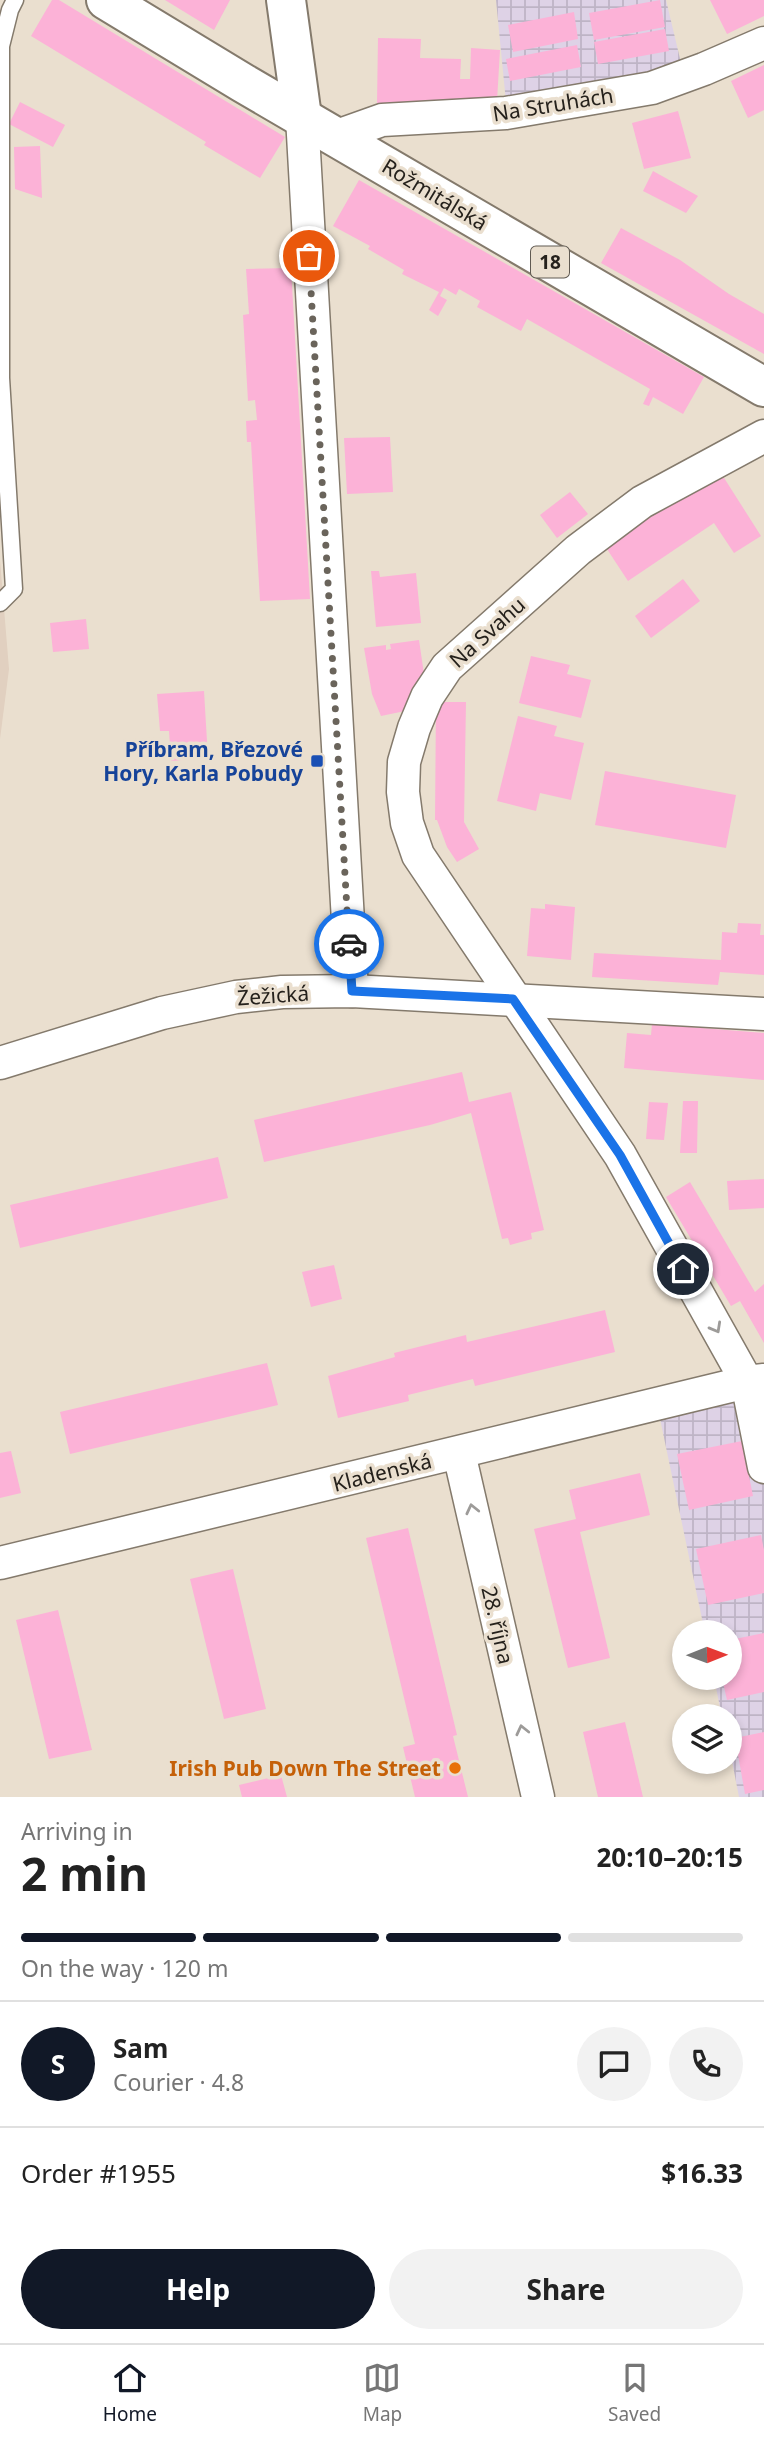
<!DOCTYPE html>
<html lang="en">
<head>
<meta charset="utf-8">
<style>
	body { margin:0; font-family:"Noto Sans",sans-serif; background:#f2f2f2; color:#222; height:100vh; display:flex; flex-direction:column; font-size:26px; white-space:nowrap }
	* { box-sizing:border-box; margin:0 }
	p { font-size:23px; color:#767676 }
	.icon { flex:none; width:38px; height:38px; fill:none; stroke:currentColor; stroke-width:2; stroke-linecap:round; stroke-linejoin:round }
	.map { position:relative; height:1797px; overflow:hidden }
	.sheet { display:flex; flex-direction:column; background:#fff; flex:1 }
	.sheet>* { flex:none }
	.needle { width:46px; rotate:89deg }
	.tools { position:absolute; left:672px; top:1620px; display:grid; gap:14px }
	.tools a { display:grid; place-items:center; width:70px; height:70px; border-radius:50%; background:#fff; box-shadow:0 4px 10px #0003; font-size:35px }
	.pin { position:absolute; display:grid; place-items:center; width:60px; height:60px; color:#fff; margin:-30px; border:4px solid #fff; border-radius:50%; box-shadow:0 2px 7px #0007 }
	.courier { position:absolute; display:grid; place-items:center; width:70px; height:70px; margin:-35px; border:5px solid #1a73e8; border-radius:50%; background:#fff; color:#222; box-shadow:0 2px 9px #0007 }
	.head em { font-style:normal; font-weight:700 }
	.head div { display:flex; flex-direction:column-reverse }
	.head { display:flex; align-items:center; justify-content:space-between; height:119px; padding:0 21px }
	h1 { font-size:46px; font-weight:700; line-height:52px }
	.bar { display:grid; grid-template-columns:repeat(4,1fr); gap:10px 7px; align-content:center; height:84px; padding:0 21px }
	.bar i { height:9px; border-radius:5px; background:#e0e0e0 }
	.bar .active { background:#111827 }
	.bar p { grid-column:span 4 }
	.line { display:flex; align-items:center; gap:18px; padding:0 21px; border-top:2px solid #e0e0e0 }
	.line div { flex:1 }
	.round { display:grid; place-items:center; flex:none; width:74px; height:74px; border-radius:37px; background:#f2f2f2 }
	.action { display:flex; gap:14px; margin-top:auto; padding:14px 21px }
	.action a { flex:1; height:80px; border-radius:42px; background:#111827; color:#fff; font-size:28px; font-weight:700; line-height:80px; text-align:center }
	.action a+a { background:#f2f2f2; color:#222 }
	.tab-bar { display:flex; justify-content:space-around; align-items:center; height:98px; border-top:2px solid #e0e0e0; background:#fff; font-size:19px; color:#767676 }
	.tab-bar a { display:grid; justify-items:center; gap:4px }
	.tab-bar .active { color:#111827 }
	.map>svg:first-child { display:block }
	.industrial { fill:url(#industrial-grid) }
	.education { fill:#e1d0c0 }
	.building { fill:#fcb2d7 }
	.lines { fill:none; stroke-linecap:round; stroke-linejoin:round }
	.service-casing { stroke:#847a6c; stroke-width:19 }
	.minor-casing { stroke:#847a6c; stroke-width:35 }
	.tertiary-casing { stroke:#847a6c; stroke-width:42 }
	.primary-casing { stroke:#847a6c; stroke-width:42 }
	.service { stroke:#fff; stroke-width:16 }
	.minor { stroke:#fff; stroke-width:32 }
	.tertiary { stroke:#fff; stroke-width:38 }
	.primary { stroke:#fff; stroke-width:38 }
	.oneway { stroke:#9d9b99 }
	.done { stroke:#6a645b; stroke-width:7; stroke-dasharray:0 12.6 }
	.route { stroke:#1a73e8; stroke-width:9 }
	.transit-dot { fill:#1a4fb4; stroke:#eadfcf; stroke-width:2.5 }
	.food-dot { fill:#e8710a; stroke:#eadfcf; stroke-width:2.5 }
	.labels { text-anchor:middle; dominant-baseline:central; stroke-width:7; stroke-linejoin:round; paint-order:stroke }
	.shield { fill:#eadfcf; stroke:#605a52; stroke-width:2 }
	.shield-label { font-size:19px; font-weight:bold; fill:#25211c }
	.street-label { font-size:21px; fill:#25211c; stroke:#eadfcf }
	.transit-label { font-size:21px; font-weight:bold; fill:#164399; stroke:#eadfcf; text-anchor:end }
	.food-label { font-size:21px; font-weight:bold; fill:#c56008; stroke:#eadfcf; text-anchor:end }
</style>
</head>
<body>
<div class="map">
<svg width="764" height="1797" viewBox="0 0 764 1797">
	<defs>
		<pattern id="industrial-grid" width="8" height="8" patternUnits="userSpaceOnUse" patternTransform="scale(1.75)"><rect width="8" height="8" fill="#ded2e6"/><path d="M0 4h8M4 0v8" fill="none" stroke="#beb4c5"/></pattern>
	</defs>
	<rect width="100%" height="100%" fill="#eadfcf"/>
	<g class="industrial">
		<polygon points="496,0 666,0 682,67 506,102"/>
		<polygon points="764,1392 764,1797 739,1797 730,1751 730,1717 722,1717 714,1678 730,1678 730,1633 705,1633 659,1414"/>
	</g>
	<polygon class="education" points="0,560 9,669 0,739"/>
	<g class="building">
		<polygon points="52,0 59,0 285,137 260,178 204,145 206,142 31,36"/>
		<polygon points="165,0 230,0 214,30"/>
		<polygon points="660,0 665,27 594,40 589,13"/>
		<polygon points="710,0 764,0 764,16 727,34"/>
		<polygon points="574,12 578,39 513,52 508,25"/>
		<polygon points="665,29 669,51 598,64 594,42"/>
		<polygon points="378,38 421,39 420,58 461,59 460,79 470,79 471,48 500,50 497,101 468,105 377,103"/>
		<polygon points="577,45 581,67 510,81 506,59"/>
		<polygon points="764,65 764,110 748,118 731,81"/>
		<polygon points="20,102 65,125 53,147 9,124"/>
		<polygon points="678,111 691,158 644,169 632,123"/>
		<polygon points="40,146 42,198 15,189 14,147"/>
		<polygon points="653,171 698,196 686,213 643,191"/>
		<polygon points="359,180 704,377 683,414 653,397 649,406 643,404 650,389 527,319 521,331 519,330 477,307 480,301 459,289 456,295 444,288 440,296 447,300 438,316 429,310 439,292 402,274 404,270 368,249 370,246 333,226"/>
		<polygon points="621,228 680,260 729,294 764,314 764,354 601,263"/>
		<polygon points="291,268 310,599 260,601 251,442 247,442 246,421 257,420 255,400 248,401 243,315 249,314 246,269"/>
		<polygon points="390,437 393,492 347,494 344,438"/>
		<polygon points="719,470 761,536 734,553 714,523 628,581 603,543"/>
		<polygon points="570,492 588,514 557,538 540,515"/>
		<polygon points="371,571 379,571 380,577 416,573 421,623 376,627"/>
		<polygon points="683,579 700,601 651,638 635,616"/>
		<polygon points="86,619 89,649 53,652 50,623"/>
		<polygon points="419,640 424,674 405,711 381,716 372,694 364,648 386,645 386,650 391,649 390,644"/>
		<polygon points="531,656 570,665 567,674 591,680 581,718 519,703"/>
		<polygon points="204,691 208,758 171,761 169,731 160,731 157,694"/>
		<polygon points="436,702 466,702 464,822 479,849 457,862 447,847 437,820 435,820"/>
		<polygon points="518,716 557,726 554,736 584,743 571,800 540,793 536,811 497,801"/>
		<polygon points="605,771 736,795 726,848 595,825"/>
		<polygon points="545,904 575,907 571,960 527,956 531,908 545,909"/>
		<polygon points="738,923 761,924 760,935 764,935 764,975 720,972 718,985 592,977 594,953 721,960 722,932 737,933"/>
		<polygon points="652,1024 764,1033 764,1080 624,1068 627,1033 651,1035"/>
		<polygon points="462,1072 469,1102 511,1092 544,1230 531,1233 532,1239 510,1245 508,1238 502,1239 471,1113 430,1125 264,1162 254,1120"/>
		<polygon points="683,1101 698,1101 697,1153 680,1153"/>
		<polygon points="649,1102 668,1103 664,1140 646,1139"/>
		<polygon points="218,1157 228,1198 20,1248 10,1205"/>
		<polygon points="764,1179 764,1208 729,1210 727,1181"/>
		<polygon points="690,1182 755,1292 764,1284 764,1343 740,1301 731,1306 666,1197"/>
		<polygon points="334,1265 342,1299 311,1307 302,1272"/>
		<polygon points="605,1310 615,1352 475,1386 473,1379 408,1395 409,1401 338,1418 328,1376 395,1357 394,1353 466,1335 467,1342"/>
		<polygon points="267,1363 278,1405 70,1454 60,1412"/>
		<polygon points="742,1441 753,1496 689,1510 677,1454"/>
		<polygon points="11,1451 21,1493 0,1498 0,1453"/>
		<polygon points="640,1473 650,1515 580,1532 610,1658 568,1668 534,1529 576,1519 569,1490"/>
		<polygon points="408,1528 457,1735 453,1736 468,1797 415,1797 403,1747 415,1744 366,1538"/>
		<polygon points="761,1535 764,1550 764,1593 708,1605 696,1549"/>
		<polygon points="233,1569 266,1709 224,1719 190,1579"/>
		<polygon points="58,1610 92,1750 49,1759 16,1620"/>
		<polygon points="764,1633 764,1692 727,1700 722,1678 730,1678 730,1640"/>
		<polygon points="625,1722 643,1797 598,1797 583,1732"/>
		<polygon points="764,1732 764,1790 745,1794 735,1738"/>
		<polygon points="281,1775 287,1797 242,1797 239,1785"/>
	</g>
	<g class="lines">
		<defs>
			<polyline id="service" points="0,603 14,589 1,378 1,46 10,10 15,0"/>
			<g id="minor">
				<polyline points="302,117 352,991"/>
				<polyline points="337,136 382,120 506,113 652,88 704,69 764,43"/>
				<polyline points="764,436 642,502 578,550 447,667 427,697 414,728 404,762 403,792 407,823 418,855 620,1155 747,1382 764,1467"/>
				<polyline points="0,1063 162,1013 236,997 282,992 352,991 764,1014"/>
				<polyline points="459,1453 538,1797"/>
				<polyline points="0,1563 747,1382 764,1380"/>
			</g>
			<polyline id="tertiary" points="286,0 302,117"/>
			<polyline id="primary" points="106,0 243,83 764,387"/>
		</defs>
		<use href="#service" class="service-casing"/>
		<use href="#minor" class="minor-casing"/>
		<use href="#tertiary" class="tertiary-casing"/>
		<use href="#primary" class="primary-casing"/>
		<use href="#service" class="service"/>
		<use href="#minor" class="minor"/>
		<use href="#tertiary" class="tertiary"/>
		<use href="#primary" class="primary"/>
	</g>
	<defs><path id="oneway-chevron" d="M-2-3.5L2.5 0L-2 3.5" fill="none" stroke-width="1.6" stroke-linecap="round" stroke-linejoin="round" transform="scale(1.75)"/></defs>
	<g class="oneway">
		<use href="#oneway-chevron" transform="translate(716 1328) rotate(61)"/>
		<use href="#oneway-chevron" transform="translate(472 1509) rotate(-103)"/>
		<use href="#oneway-chevron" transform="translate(522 1730) rotate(-103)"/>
	</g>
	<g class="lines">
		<polyline class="done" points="309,256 349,944"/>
		<polyline class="route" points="349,944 352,991 513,999 620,1155 683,1269"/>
	</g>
	<rect class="transit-dot" x="310" y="754" width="14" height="14" rx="3.5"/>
	<circle class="food-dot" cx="455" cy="1768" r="7"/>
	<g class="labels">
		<rect class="shield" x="531" y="246.5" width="38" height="31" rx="5"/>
		<g class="shield-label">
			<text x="550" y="262">18</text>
		</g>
		<g class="street-label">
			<text transform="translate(553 104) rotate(-9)">Na Struhách</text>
			<text transform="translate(435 194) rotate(31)">Rožmitálská</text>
			<text transform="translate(487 632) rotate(-42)">Na Svahu</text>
			<text transform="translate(273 995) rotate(-4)">Žežická</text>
			<text transform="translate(382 1472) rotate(-14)">Kladenská</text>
			<text transform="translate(498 1625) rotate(77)">28. října</text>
		</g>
		<g class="transit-label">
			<text x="303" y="749">Příbram, Březové<tspan x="303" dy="24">Hory, Karla Pobudy</tspan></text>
		</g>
		<g class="food-label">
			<text x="441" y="1768">Irish Pub Down The Street</text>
		</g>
	</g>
</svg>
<div class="tools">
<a><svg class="needle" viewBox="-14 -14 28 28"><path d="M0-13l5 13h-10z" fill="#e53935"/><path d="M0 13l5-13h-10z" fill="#767676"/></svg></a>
<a><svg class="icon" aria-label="layers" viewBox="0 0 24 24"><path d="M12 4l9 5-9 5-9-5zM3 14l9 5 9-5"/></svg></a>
</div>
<div class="pin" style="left:309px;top:256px;background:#ea580c"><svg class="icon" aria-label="bag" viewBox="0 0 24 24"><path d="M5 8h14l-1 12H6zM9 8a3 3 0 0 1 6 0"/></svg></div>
<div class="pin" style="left:683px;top:1269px;background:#1f2937"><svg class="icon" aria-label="home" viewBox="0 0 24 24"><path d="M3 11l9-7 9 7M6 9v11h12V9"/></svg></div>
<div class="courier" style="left:349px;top:944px"><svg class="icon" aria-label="car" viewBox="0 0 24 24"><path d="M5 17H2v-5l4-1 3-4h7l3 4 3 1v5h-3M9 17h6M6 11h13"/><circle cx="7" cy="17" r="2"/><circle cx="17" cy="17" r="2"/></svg></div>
</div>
<section class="sheet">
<div class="head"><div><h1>2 min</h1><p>Arriving in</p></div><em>20:10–20:15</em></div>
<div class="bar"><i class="active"></i><i class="active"></i><i class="active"></i><i></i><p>On the way · 120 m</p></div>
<div class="line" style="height:126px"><b class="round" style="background:#111827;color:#fff">S</b><div><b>Sam</b><p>Courier · 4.8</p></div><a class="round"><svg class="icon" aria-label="chat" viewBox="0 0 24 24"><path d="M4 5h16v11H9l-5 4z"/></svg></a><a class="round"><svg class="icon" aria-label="phone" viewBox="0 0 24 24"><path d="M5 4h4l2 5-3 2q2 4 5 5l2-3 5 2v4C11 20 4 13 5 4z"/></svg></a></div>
<div class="line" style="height:91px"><div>Order #1955</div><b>$16.33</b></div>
<div class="action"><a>Help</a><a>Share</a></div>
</section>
<nav class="tab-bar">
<a class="active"><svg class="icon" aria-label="home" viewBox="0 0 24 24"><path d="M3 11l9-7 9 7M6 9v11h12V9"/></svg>Home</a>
<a><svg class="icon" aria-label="map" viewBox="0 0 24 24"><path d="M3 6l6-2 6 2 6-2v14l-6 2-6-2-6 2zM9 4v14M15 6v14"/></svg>Map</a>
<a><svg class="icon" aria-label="saved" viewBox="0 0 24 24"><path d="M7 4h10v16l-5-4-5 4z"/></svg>Saved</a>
</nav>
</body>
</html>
